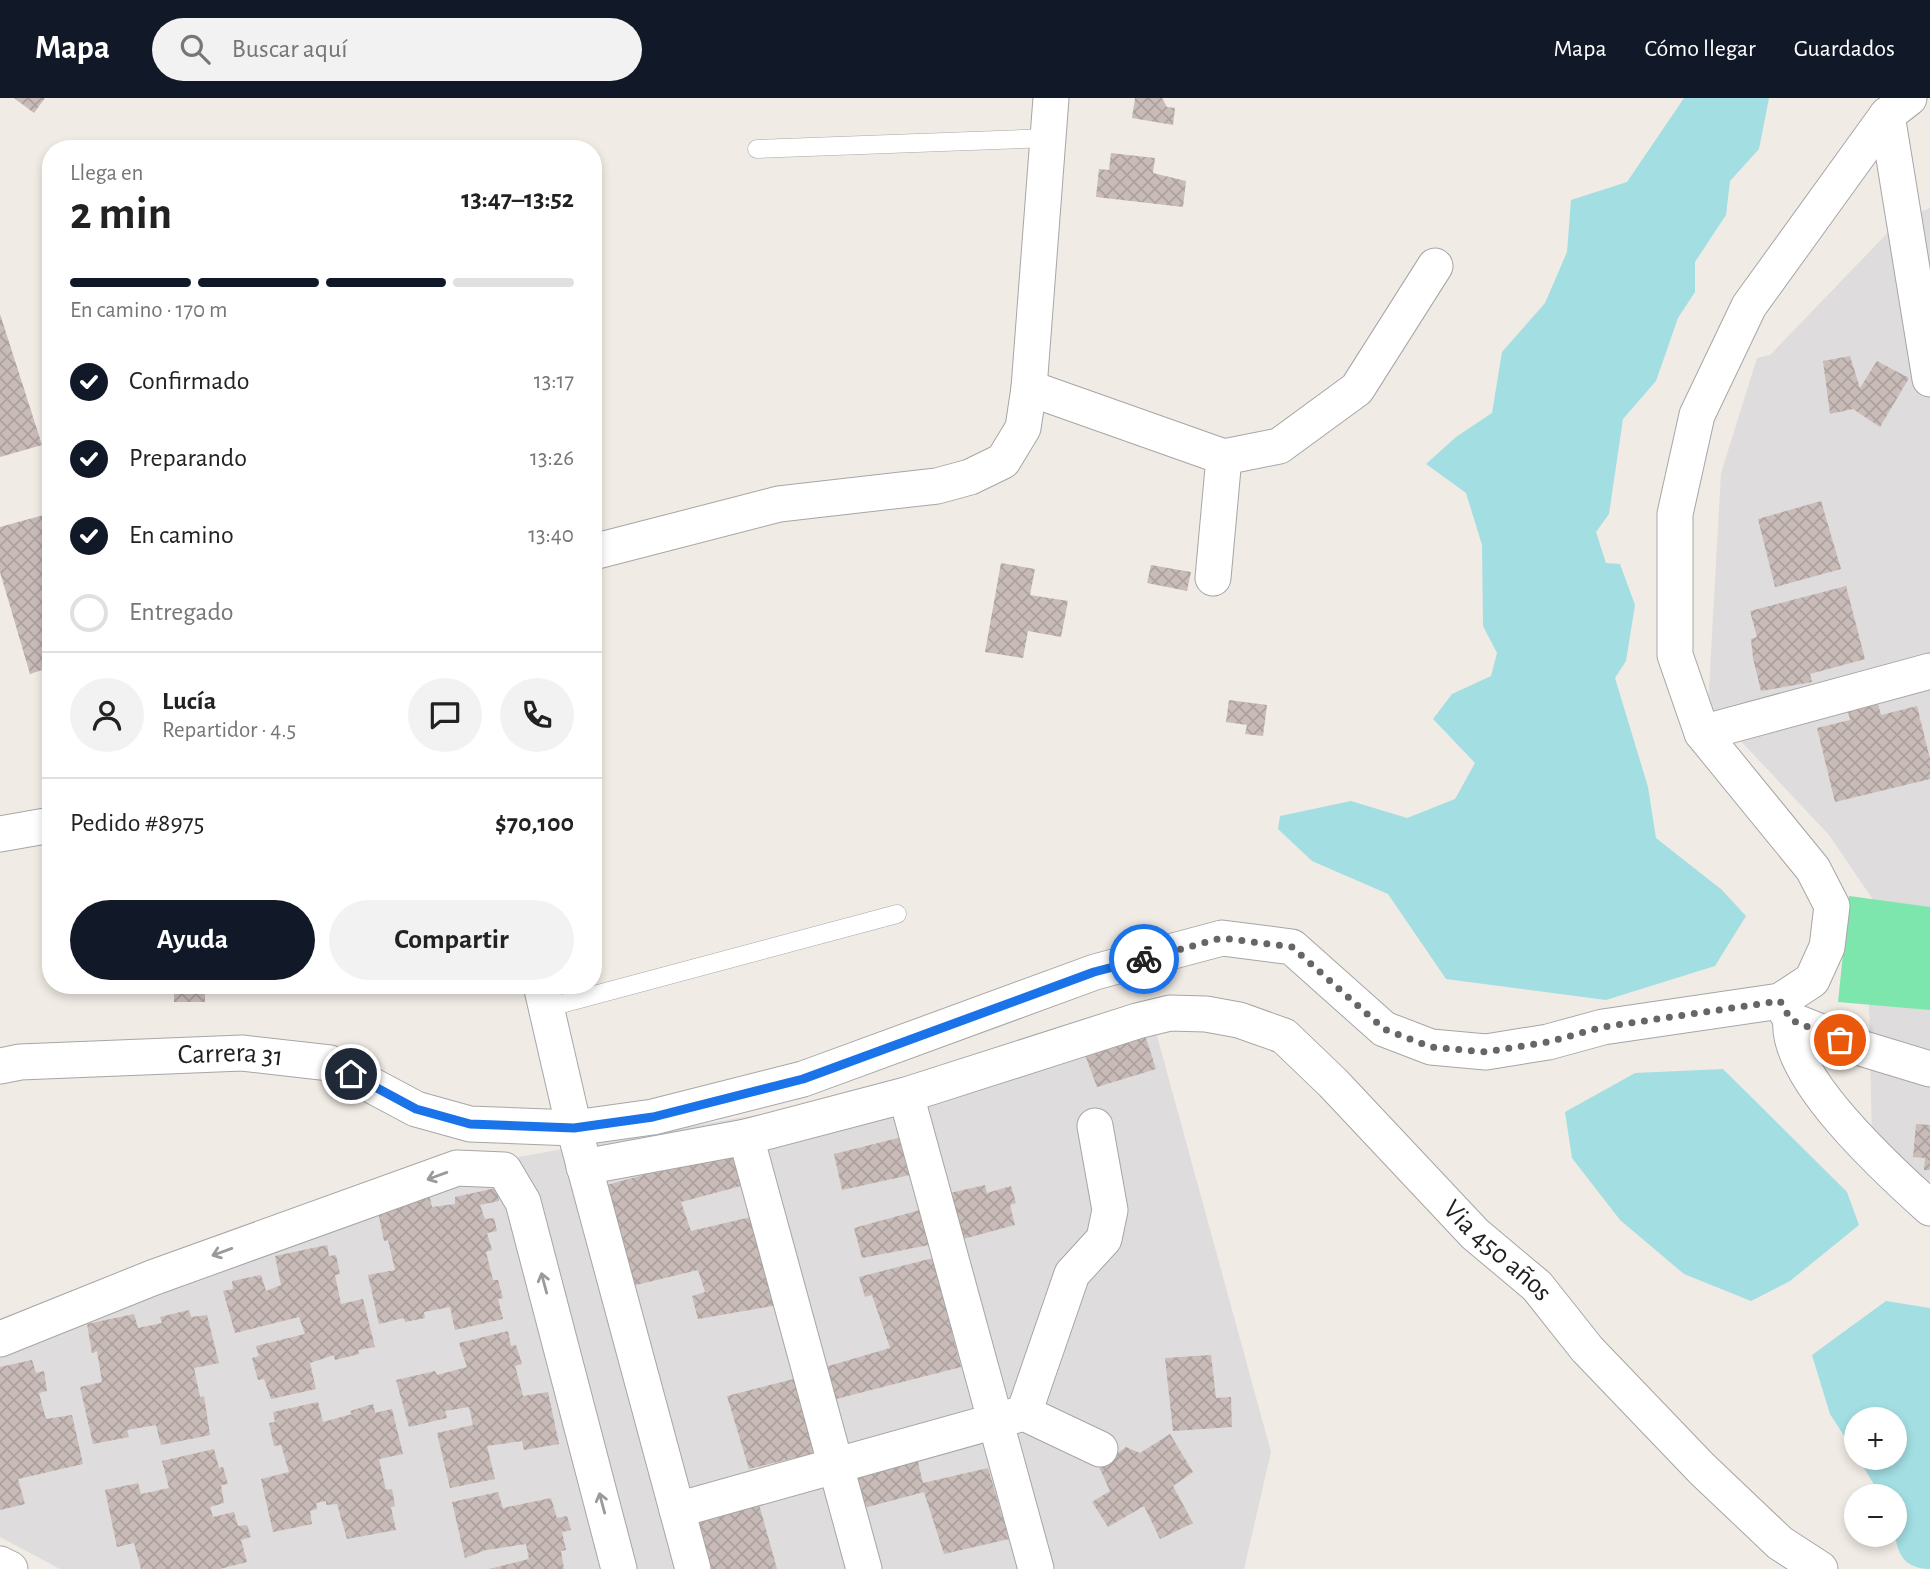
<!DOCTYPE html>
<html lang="es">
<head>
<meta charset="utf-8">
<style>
	body { margin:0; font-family:"Alegreya Sans",sans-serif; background:#f2f2f2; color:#222; height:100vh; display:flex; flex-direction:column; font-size:26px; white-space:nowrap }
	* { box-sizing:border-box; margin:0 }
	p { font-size:23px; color:#767676 }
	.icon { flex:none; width:38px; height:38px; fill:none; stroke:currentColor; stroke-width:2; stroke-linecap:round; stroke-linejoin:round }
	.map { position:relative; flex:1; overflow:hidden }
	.details { position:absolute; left:42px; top:42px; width:560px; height:854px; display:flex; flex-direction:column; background:#fff; border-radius:28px; box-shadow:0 4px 10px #0003 }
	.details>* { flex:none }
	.fabs { position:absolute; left:1844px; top:1309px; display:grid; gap:14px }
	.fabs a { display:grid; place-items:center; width:63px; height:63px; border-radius:50%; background:#fff; box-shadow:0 4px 10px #0003; font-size:35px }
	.pin { position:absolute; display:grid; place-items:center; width:60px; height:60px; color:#fff; margin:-30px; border:4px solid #fff; border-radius:50%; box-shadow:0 2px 7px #0007 }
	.courier { position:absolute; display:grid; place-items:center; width:70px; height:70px; margin:-35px; border:5px solid #1a73e8; border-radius:50%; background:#fff; color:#222; box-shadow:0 2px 9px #0007 }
	.summary em { font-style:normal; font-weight:700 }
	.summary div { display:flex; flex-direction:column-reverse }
	.summary { display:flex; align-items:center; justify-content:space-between; height:119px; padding:0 28px }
	h1 { font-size:46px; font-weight:700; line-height:52px }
	.bar { display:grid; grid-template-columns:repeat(4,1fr); gap:10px 7px; align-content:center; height:84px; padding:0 28px }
	.bar i { height:9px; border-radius:5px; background:#e0e0e0 }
	.bar .on { background:#111827 }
	.bar p { grid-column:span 4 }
	.line { display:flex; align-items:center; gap:18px; padding:0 28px; border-top:2px solid #e0e0e0 }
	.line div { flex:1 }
	.round { display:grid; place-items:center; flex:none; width:74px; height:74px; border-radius:37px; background:#f2f2f2 }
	ol { padding:0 28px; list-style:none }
	li { display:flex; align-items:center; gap:21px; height:77px }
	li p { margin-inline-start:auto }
	li .icon { padding:7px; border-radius:50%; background:#111827; color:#fff; stroke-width:4 }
	li:last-child { color:#767676 }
	li i { width:38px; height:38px; border:4px solid #e0e0e0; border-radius:50% }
	.action { display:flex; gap:14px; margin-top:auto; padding:14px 28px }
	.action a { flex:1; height:80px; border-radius:42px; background:#111827; color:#fff; font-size:28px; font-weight:700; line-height:80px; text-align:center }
	.action a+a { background:#f2f2f2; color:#222 }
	header { display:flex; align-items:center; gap:42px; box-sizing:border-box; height:98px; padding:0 35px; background:#111827; color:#fff }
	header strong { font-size:33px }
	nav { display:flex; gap:38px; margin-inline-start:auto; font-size:24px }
	.search { width:490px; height:63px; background:#f2f2f2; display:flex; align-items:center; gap:18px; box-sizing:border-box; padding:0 24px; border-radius:38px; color:#767676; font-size:26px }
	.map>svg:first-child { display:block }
	.residential { fill:#dedcdd }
	.pitch { fill:#7de6ac }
	.water { fill:#a2dee2 }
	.building { fill:url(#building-cross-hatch) }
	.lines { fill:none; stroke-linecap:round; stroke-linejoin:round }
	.lane-casing { stroke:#a6a6a6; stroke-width:19 }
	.street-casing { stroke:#a6a6a6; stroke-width:37 }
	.lane { stroke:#fff; stroke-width:18 }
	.street { stroke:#fff; stroke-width:35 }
	.oneway { stroke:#9a9a9a }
	.done { stroke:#686664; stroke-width:7; stroke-dasharray:0 12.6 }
	.route { stroke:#1a73e8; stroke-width:9 }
	.labels { text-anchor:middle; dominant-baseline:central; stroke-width:5; stroke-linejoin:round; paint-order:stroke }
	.street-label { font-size:28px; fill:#1f1f1f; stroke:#fff }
</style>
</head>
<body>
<header>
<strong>Mapa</strong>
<div class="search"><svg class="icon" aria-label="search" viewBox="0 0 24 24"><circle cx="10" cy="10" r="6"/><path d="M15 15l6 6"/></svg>Buscar aquí</div>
<nav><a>Mapa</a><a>Cómo llegar</a><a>Guardados</a></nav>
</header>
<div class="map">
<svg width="1930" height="1471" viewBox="0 0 1930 1471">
	<defs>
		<pattern id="building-cross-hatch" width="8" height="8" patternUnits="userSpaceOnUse" patternTransform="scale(1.75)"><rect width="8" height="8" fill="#c9bcb8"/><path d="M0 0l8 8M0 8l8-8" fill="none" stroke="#aca19e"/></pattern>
	</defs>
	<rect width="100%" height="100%" fill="#f1ebe5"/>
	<g class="residential">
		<polygon points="1930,110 1930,1099 1872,1045 1869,905 1878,809 1829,737 1708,608 1721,375 1757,260 1770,257 1899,123"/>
		<polygon points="1148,905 1271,1354 1244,1471 60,1471 0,1439 0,1251 382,1083 903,991"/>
	</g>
	<polygon class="pitch" points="1849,798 1930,809 1930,912 1838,904"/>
	<g class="water">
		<polygon points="1684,0 1769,0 1759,51 1730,83 1726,117 1695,164 1695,194 1678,220 1656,283 1623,321 1609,416 1596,434 1606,465 1620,466 1635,507 1626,563 1615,580 1648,689 1656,740 1722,792 1746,818 1715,868 1606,902 1446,881 1388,796 1312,763 1278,731 1280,718 1351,703 1407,720 1455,701 1475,665 1433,621 1452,596 1491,578 1497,555 1483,528 1482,447 1466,395 1426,366 1456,339 1492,315 1502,254 1545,205 1567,154 1571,102 1627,84"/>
		<polygon points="1723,971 1847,1094 1859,1127 1790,1183 1751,1203 1684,1176 1620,1122 1572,1060 1565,1014 1635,975"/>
		<path d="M1886 1203 1930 1210V1471C1888 1471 1895 1429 1895 1398H1881L1858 1360H1895V1321H1857V1358L1830 1316 1812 1257Z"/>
	</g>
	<g class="building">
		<polygon points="14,0 45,0 34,15"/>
		<polygon points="1135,0 1162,0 1167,9 1175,10 1173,27 1132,20"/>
		<polygon points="1111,55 1155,60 1153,75 1186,83 1183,109 1096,99 1099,71 1109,72"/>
		<polygon points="0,216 42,347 0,359"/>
		<polygon points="1850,258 1860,290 1877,263 1909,280 1880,329 1853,311 1830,316 1823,263"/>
		<polygon points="1821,403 1841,471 1775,489 1758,421"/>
		<polygon points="51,415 51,569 30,576 0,474 0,429"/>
		<polygon points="1001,465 1035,471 1030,497 1068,503 1061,539 1028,533 1023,560 985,554"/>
		<polygon points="1151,467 1191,474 1187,493 1147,485"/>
		<polygon points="1846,488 1865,561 1810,576 1812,584 1761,593 1753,560 1751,541 1757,539 1750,513"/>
		<polygon points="1876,598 1881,617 1917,608 1930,661 1930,681 1835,704 1817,630 1850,622 1846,605"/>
		<polygon points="1229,602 1267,607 1263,638 1245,636 1247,627 1226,624"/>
		<polygon points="84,887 205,887 205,904 174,904 174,892 84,895"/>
		<polygon points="1144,934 1156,971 1097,989 1084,954"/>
		<polygon points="1916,1026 1930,1027 1930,1072 1924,1072 1925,1060 1913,1059"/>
		<polygon points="902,1039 910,1077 842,1092 834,1056"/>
		<polygon points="732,1053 741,1088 681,1104 691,1133 751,1119 778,1207 698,1221 692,1198 705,1194 698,1172 632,1188 603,1088"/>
		<polygon points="985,1087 987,1095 1011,1088 1016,1105 1010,1107 1015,1127 963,1141 950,1095"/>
		<polygon points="496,1090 499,1103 480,1107 485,1121 494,1120 497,1133 487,1135 492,1152 486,1154 493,1182 498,1182 503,1200 498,1201 503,1221 455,1232 450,1209 424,1214 425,1220 405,1224 404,1220 379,1226 368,1177 395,1172 388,1142 384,1143 377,1108 429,1096 432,1109 455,1106 455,1099"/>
		<polygon points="920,1112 929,1147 862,1160 854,1130"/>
		<polygon points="327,1147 329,1158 336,1157 340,1176 335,1177 341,1206 363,1201 375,1249 358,1252 359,1256 335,1262 334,1257 310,1265 316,1291 271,1301 264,1281 258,1282 252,1260 259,1258 256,1248 305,1236 299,1219 235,1235 223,1193 233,1191 232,1183 261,1177 266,1193 281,1187 275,1158"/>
		<polygon points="933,1160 961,1269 836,1301 825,1269 890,1250 872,1197 865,1199 859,1179"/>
		<polygon points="189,1212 191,1219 207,1217 219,1265 194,1270 200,1299 204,1298 210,1337 161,1347 156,1327 127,1332 129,1339 93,1346 80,1289 102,1284 97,1253 92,1255 87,1226 134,1216 138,1230 162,1225 160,1219"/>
		<polygon points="508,1233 511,1248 516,1247 522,1266 515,1268 523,1298 548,1294 559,1346 524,1352 522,1343 487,1348 495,1381 450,1390 437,1335 473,1327 469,1309 445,1313 447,1320 409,1329 396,1282 435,1273 437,1277 467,1269 459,1245"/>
		<polygon points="1211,1257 1216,1300 1231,1299 1232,1329 1173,1333 1165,1260"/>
		<polygon points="32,1262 36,1275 44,1273 47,1293 39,1295 46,1321 72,1317 83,1366 18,1381 25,1406 0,1412 0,1269"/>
		<polygon points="794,1281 815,1355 749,1371 727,1298"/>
		<polygon points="318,1304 323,1324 352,1316 350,1313 373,1306 375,1315 392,1311 403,1356 379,1361 386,1392 392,1391 395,1408 391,1409 396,1432 347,1441 337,1406 326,1407 326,1403 316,1405 317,1411 310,1413 312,1426 273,1434 261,1381 289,1374 281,1347 274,1348 269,1325 275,1324 273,1314"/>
		<polygon points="1170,1336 1193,1374 1173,1388 1193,1425 1160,1441 1144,1408 1108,1429 1092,1404 1110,1393 1099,1369 1126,1349 1140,1355"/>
		<polygon points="214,1351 219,1370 223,1369 228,1386 221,1387 224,1405 210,1409 213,1419 234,1414 238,1428 247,1427 251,1439 241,1442 247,1464 220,1471 141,1471 134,1445 117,1449 105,1392 138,1385 141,1396 169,1390 162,1363"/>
		<polygon points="915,1352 923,1385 988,1370 1009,1441 944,1456 924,1394 864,1410 852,1371"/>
		<polygon points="498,1394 503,1410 551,1400 557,1420 567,1418 571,1432 562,1434 566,1452 561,1453 564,1471 489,1471 529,1461 526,1446 486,1452 465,1460 452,1404"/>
		<polygon points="757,1399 777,1471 709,1471 695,1417"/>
	</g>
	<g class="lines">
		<defs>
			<g id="lane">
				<polyline points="757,51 1048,40"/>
				<polyline points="546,910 897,816"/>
			</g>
			<g id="street">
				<polyline points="1887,17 1930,281"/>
				<polyline points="1029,290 1224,359 1279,348 1357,291 1435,168"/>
				<polyline points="593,454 779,406 937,388 970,379 1003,363 1023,330 1029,290 1051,0"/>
				<polyline points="1213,480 1224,359"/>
				<polyline points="1702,635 1930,573"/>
				<polyline points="0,736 51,727"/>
				<polyline points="541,887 574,1030 693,1471"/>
				<polyline points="1780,903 1791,922 1864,951 1930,971"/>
				<path d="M1791 922C1784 978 1890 1074 1930 1110"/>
				<path id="s1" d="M0 968 20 964 242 955 330 965 416 1011 470 1026 574 1030 653 1019 803 981 1095 874 1222 840 1292 849 1384 931 1431 949 1486 954 1548 944 1603 929 1780 903 1812 882 1827 849 1832 808 1813 771 1702 635 1675 557V416L1697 317 1749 208 1887 17 1909 0"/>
				<polyline points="906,997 1036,1471"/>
				<polyline points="746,1039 864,1471"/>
				<path id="s2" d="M584 1069 746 1039 906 997 1137 923 1170 915 1206 916 1239 922 1284 938 1333 985 1475 1136 1537 1188 1587 1251 1702 1371 1780 1445 1820 1471"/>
				<polyline points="0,1241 152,1180 457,1070 504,1072 523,1104 619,1471"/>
				<polyline points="1024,1315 1072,1176 1104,1141 1110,1112 1095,1028"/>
				<polyline points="677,1412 1024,1315 1100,1351"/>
				<polyline points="0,1466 10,1471"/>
			</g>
		</defs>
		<use href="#lane" class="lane-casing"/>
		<use href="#street" class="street-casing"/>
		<use href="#lane" class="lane"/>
		<use href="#street" class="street"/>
	</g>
	<defs><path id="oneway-shaft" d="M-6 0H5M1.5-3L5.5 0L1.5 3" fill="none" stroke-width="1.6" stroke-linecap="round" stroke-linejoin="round" transform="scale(1.75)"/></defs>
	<g class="oneway">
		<use href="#oneway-shaft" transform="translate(437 1078) rotate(160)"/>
		<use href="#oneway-shaft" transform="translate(222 1154) rotate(160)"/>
		<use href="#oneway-shaft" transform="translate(544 1185) rotate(-105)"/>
		<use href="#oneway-shaft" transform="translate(602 1405) rotate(-105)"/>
	</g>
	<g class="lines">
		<polyline class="done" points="1144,861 1222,840 1292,849 1384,931 1431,949 1486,954 1548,944 1603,929 1780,903 1791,922 1840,942"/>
		<polyline class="route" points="351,976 416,1011 470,1026 574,1030 653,1019 803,981 1094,874 1144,861"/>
	</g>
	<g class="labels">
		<g class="street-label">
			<text stroke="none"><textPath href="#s1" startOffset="231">Carrera 31</textPath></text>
			<text stroke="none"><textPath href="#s2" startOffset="1027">Via 450 años</textPath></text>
		</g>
	</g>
</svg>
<div class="fabs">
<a>+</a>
<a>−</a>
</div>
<div class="pin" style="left:1840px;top:942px;background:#ea580c"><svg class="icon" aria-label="bag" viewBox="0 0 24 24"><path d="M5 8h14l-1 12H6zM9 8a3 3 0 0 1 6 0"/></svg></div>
<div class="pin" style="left:351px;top:976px;background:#1f2937"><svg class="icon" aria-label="home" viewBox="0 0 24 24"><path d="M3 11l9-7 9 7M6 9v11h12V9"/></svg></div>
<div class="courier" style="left:1144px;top:861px"><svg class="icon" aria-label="bike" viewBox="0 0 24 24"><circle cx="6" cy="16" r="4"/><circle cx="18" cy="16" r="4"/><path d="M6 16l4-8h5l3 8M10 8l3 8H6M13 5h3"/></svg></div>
<section class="details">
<div class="summary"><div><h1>2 min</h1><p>Llega en</p></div><em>13:47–13:52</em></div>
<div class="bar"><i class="on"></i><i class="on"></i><i class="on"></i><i></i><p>En camino · 170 m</p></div>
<ol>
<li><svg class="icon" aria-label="check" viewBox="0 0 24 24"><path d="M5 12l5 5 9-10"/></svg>Confirmado<p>13:17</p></li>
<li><svg class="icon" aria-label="check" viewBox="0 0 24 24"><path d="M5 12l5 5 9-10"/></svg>Preparando<p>13:26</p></li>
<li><svg class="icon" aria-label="check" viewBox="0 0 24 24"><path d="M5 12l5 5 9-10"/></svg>En camino<p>13:40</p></li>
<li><i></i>Entregado</li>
</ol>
<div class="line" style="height:126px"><a class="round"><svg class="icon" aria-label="person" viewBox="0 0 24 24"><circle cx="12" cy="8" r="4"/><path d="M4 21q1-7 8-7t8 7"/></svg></a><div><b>Lucía</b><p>Repartidor · 4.5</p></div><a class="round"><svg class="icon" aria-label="chat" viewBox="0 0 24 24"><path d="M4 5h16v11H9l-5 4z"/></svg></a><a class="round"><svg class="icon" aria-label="phone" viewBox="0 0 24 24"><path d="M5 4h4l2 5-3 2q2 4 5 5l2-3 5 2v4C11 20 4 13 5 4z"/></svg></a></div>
<div class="line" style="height:91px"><div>Pedido #8975</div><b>$70,100</b></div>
<div class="action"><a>Ayuda</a><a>Compartir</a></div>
</section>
</div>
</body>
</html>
